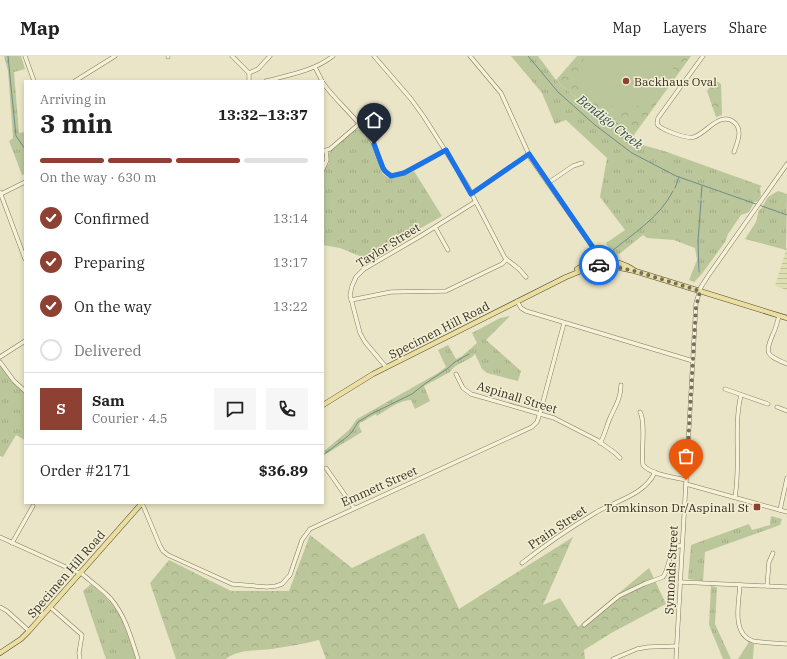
<!DOCTYPE html>
<html lang="en">
<head>
<meta charset="utf-8">
<style>
	body { margin:0; font-family:"IBM Plex Serif",serif; background:#f6f6f6; color:#222; height:100vh; display:flex; flex-direction:column; font-size:15px; white-space:nowrap }
	* { box-sizing:border-box; margin:0 }
	p { font-size:13px; color:#767676 }
	.icon { flex:none; width:22px; height:22px; fill:none; stroke:currentColor; stroke-width:2; stroke-linecap:round; stroke-linejoin:round }
	.map { position:relative; flex:1; overflow:hidden }
	.sheet { position:absolute; left:24px; top:24px; width:300px; height:424px; display:flex; flex-direction:column; background:#fff; border-radius:0px; box-shadow:0 2px 6px #0003 }
	.sheet>* { flex:none }
	.pin { position:absolute; display:grid; place-items:center; width:34px; height:34px; color:#fff; margin:-41px -17px; border-radius:50% 50% 50% 0; rotate:-45deg; box-shadow:0 0 4px #0007 }
	.pin .icon { rotate:45deg }
	.courier { position:absolute; display:grid; place-items:center; width:40px; height:40px; margin:-20px; border:3px solid #1a73e8; border-radius:50%; background:#fff; color:#222; box-shadow:0 1px 5px #0007 }
	.summary em { font-style:normal; font-weight:700 }
	.summary div { display:flex; flex-direction:column-reverse }
	.summary { display:flex; align-items:center; justify-content:space-between; height:68px; padding:0 16px }
	h1 { font-size:26px; font-weight:700; line-height:30px }
	.bar { display:grid; grid-template-columns:repeat(4,1fr); gap:6px 4px; align-content:center; height:48px; padding:0 16px }
	.bar i { height:5px; border-radius:3px; background:#e0e0e0 }
	.bar .active { background:#8e4133 }
	.bar p { grid-column:span 4 }
	.line { display:flex; align-items:center; gap:10px; padding:0 16px; border-top:1px solid #e0e0e0 }
	.line div { flex:1 }
	.round { display:grid; place-items:center; flex:none; width:42px; height:42px; border-radius:0px; background:#f6f6f6 }
	ol { padding:0 16px; list-style:none }
	li { display:flex; align-items:center; gap:12px; height:44px }
	li p { margin-inline-start:auto }
	li .icon { padding:4px; border-radius:50%; background:#8e4133; color:#fff; stroke-width:4 }
	li:last-child { color:#767676 }
	li i { width:22px; height:22px; border:2px solid #e0e0e0; border-radius:50% }
	header { display:flex; align-items:center; gap:24px; box-sizing:border-box; height:56px; padding:0 20px; background:#fff; border-bottom:1px solid #e0e0e0 }
	header strong { font-size:19px }
	nav { display:flex; gap:22px; margin-inline-start:auto; font-size:14px }
	.map>svg:first-child { display:block }
	.farmland { fill:url(#farmland-rules) }
	.grass { fill:url(#grass-tufts) }
	.forest { fill:url(#forest-crowns) }
	.pitch { fill:#bbc79b }
	.lines { fill:none; stroke-linecap:round; stroke-linejoin:round }
	.stream { stroke:#6f8c89; stroke-width:1 }
	.minor-casing { stroke:#84785d; stroke-width:4.5 }
	.major-casing { stroke:#524631; stroke-width:5.5 }
	.minor { stroke:#f6f2d9; stroke-width:3.5 }
	.major { stroke:#eadfa1; stroke-width:4.5 }
	.done { stroke:#756e5a; stroke-width:4; stroke-dasharray:0 7.2 }
	.route { stroke:#1a73e8; stroke-width:5 }
	.poi-dot { fill:#8e4133; stroke:#f2efd5; stroke-width:1.5 }
	.labels { text-anchor:middle; dominant-baseline:central; stroke-width:3; stroke-linejoin:round; paint-order:stroke }
	.poi-label { font-size:12px; fill:#362e20; stroke:#f2efd5; text-anchor:start }
	.street-label { font-size:12px; fill:#362e20; stroke:#f2efd5 }
	.water-label { font-size:13px; font-style:italic; fill:#305054; stroke:#f2efd5 }
</style>
</head>
<body>
<header>
<strong>Map</strong>
<nav><a>Map</a><a>Layers</a><a>Share</a></nav>
</header>
<div class="map">
<svg width="787" height="603" viewBox="0 0 787 603">
	<defs>
		<pattern id="farmland-rules" width="6" height="5" patternUnits="userSpaceOnUse"><rect width="6" height="5" fill="#dfdfb4"/><path d="M0 2.5h6" fill="none" stroke="#c0c09a"/></pattern>
		<pattern id="grass-tufts" width="24" height="20" patternUnits="userSpaceOnUse"><rect width="24" height="20" fill="#bbc79b"/><path d="M3 7l-1-3M5 7V3M7 7l1-3M15 17l-1-3M17 17v-4M19 17l1-3" fill="none" stroke="#a1ab85"/></pattern>
		<pattern id="forest-crowns" width="20" height="18" patternUnits="userSpaceOnUse"><rect width="20" height="18" fill="#bbc79b"/><path d="M2 6a3 3 0 1 1 6 0M12 15a3 3 0 1 1 6 0" fill="none" stroke="#a1ab85"/></pattern>
	</defs>
	<rect width="100%" height="100%" fill="#eae5c6"/>
	<polygon class="farmland" points="787,191 787,234 775,230"/>
	<g class="grass">
		<polygon points="4,0 21,0 25,13 14,16 19,77 25,76 25,118 22,119 9,85 13,82 8,15"/>
		<polygon points="511,0 538,0 556,24 563,31 631,83 639,88 664,95 762,130 760,132 761,140 757,146 755,145 749,156 741,159 728,178 725,186 701,219 694,226 689,224 697,204 695,192 674,184 647,182 643,179 618,199 619,202 612,199 606,187 625,174 600,141 607,102 566,64 555,68 542,37"/>
		<polygon points="359,73 371,86 383,118 389,122 394,122 414,115 442,160 367,203 340,192 323,189 323,116 329,107 329,98 331,94 355,74"/>
		<polygon points="778,135 787,138 786,194 745,183 756,166 759,154 761,153 768,141"/>
		<path d="M510 260 486 284 521 315 518 325 487 317 482 313 475 298C468 306 455 307 450 316L424 330 430 345 415 353 411 344C399 344 387 354 377 360L376 358 360 367 359 370 362 376 326 398 324 395 349 374 357 363 438 317 446 311 438 294 448 289 456 303 462 300 477 287 472 277 500 262Z"/>
		<polygon points="0,309 13,326 25,338 25,384 16,379 3,401 0,400"/>
		<polygon points="771,460 782,463 780,469 705,496 703,525 688,523 691,489 749,468 752,474 770,469"/>
		<path d="M91 528C121 552 125 568 136 603H106L83 535Z"/>
		<polygon points="711,530 717,531 715,568 731,603 723,603 709,569"/>
		<polygon points="749,586 754,588 753,603 738,603"/>
	</g>
	<g class="forest">
		<polygon points="577,0 691,0 631,83 563,31 556,24"/>
		<polygon points="715,24 721,28 722,59 716,61 707,35"/>
		<path d="M424 477 459 553 573 481 543 549 560 542 578 571 649 512 666 548 613 576 584 594 585 603H326L319 584C304 588 288 590 272 593 257 595 238 593 226 603H176L150 527 169 504 231 535H289L310 479 352 512Z"/>
	</g>
	<path class="pitch" d="M585 0H673C683 71 557 66 585 0Z"/>
	<g class="lines">
		<g class="stream">
			<polyline points="8,0 16,80 25,93"/>
			<polyline points="528,0 558,36 595,69 632,97 676,120 756,148"/>
			<polyline points="675,132 679,121"/>
			<polyline points="701,142 702,130"/>
			<polyline points="759,149 787,159"/>
			<path d="M612 195C634 177 660 161 673 135"/>
			<polyline points="699,216 698,185 701,145"/>
			<polyline points="323,399 347,381 352,376 358,366 371,358 412,338 426,327 447,313 455,306 469,298"/>
		</g>
		<defs>
			<g id="minor">
				<polyline points="25,0 34,25"/>
				<polyline points="168,0 168,1"/>
				<polyline points="232,0 249,17"/>
				<polyline points="374,0 411,43 424,61 467,129 505,202 519,213 526,221"/>
				<polyline points="470,0 501,37 531,103 592,190 598,208"/>
				<path d="M703 0 658 62 657 68C661 74 687 83 694 81 707 77 720 54 735 67 743 75 737 87 734 96"/>
				<polyline points="315,11 322,25"/>
				<polyline points="75,25 115,0"/>
				<polyline points="249,25 249,17 258,13 270,0"/>
				<path d="M266 25C289 19 314 15 333 0"/>
				<path d="M323 27C338 48 361 65 374 88 378 96 381 117 391 119 401 122 436 100 446 94"/>
				<polyline points="323,95 330,93 359,68"/>
				<polyline points="323,113 327,104 326,95"/>
				<polyline points="548,127 573,110 582,107"/>
				<polyline points="0,136 25,203"/>
				<polyline points="1,138 25,126"/>
				<polyline points="471,138 529,98"/>
				<polyline points="435,171 448,194"/>
				<polyline points="351,244 391,236 446,235 502,208 506,204"/>
				<polyline points="517,245 521,252 526,255 693,305"/>
				<path d="M779 260C777 266 776 272 773 278 764 299 767 299 787 308"/>
				<polyline points="0,301 25,285"/>
				<polyline points="0,306 14,325 25,335"/>
				<polyline points="386,311 365,286 360,277 350,239 352,230 356,221 364,213 419,181 475,146"/>
				<polyline points="456,318 463,332 471,338 554,362 597,384 615,397 620,402"/>
				<polyline points="725,333 768,348"/>
				<polyline points="777,351 787,355"/>
				<path d="M640 356C646 366 641 396 643 409 652 419 673 421 686 424"/>
				<path d="M600 387C605 379 606 371 610 362 615 351 621 342 621 329"/>
				<polyline points="326,412 354,452"/>
				<polyline points="686,428 787,456"/>
				<path d="M735 441C741 407 733 372 741 339"/>
				<polyline points="142,447 160,490 163,495 168,499 232,528 267,531 276,530 282,528 290,519 302,484 310,473 532,371 537,366 540,357 564,267"/>
				<polyline points="780,454 787,422"/>
				<polyline points="0,481 79,517"/>
				<polyline points="12,487 33,450"/>
				<path d="M522 507C545 489 570 472 595 457 615 445 645 439 655 416"/>
				<path d="M80 516C90 525 102 533 111 543 126 561 131 582 138 603"/>
				<polyline points="680,526 787,531"/>
				<path d="M740 529C739 546 731 578 753 585 764 587 776 587 787 588"/>
				<polyline points="767,530 769,506 773,497"/>
				<polyline points="0,551 7,555 29,575"/>
				<polyline points="50,551 82,579 79,597 80,603"/>
				<path d="M584 569 619 540 644 528 663 521C670 512 668 492 682 489"/>
				<polyline points="613,603 637,593 648,591 677,590"/>
				<polyline points="676,603 696,247 701,231 708,220 787,108"/>
			</g>
			<g id="major">
				<path d="M577 213C594 202 617 202 634 214"/>
				<polyline points="323,349 373,318 566,221 593,210 611,210 635,215 787,262"/>
				<polyline points="0,597 21,583 29,575 142,447"/>
			</g>
		</defs>
		<use href="#minor" class="minor-casing"/>
		<use href="#major" class="major-casing"/>
		<use href="#minor" class="minor"/>
		<use href="#major" class="major"/>
	</g>
	<g class="lines">
		<polyline class="done" points="599,209 611,210 635,215 700,235 696,251 686,424"/>
		<polyline class="route" points="374,88 383,112 385,115 391,120 404,117 446,94 471,138 529,98 592,190 598,209 599,209"/>
	</g>
	<g class="poi-dot">
		<circle cx="626" cy="25" r="4"/>
		<rect x="753" y="447" width="8" height="8" rx="2"/>
	</g>
	<g class="labels">
		<g class="poi-label">
			<text x="634" y="25">Backhaus Oval</text>
			<text x="749" y="451" text-anchor="end">Tomkinson Dr/Aspinall St</text>
		</g>
		<g class="street-label">
			<text transform="translate(388 189) rotate(-32)">Taylor Street</text>
			<text transform="translate(439 274) rotate(-27)">Specimen Hill Road</text>
			<text transform="translate(517 341) rotate(17)">Aspinall Street</text>
			<text transform="translate(379 430) rotate(-24)">Emmett Street</text>
			<text transform="translate(557 471) rotate(-34)">Prain Street</text>
			<text transform="translate(671 514) rotate(-87)">Symonds Street</text>
			<text transform="translate(66 518) rotate(-49)">Specimen Hill Road</text>
		</g>
		<g class="water-label">
			<text transform="translate(610 66) rotate(38)">Bendigo Creek</text>
		</g>
	</g>
</svg>
<div class="pin" style="left:686px;top:424px;background:#ea580c"><svg class="icon" aria-label="bag" viewBox="0 0 24 24"><path d="M5 8h14l-1 12H6zM9 8a3 3 0 0 1 6 0"/></svg></div>
<div class="pin" style="left:374px;top:88px;background:#1f2937"><svg class="icon" aria-label="home" viewBox="0 0 24 24"><path d="M3 11l9-7 9 7M6 9v11h12V9"/></svg></div>
<div class="courier" style="left:599px;top:209px"><svg class="icon" aria-label="car" viewBox="0 0 24 24"><path d="M5 17H2v-5l4-1 3-4h7l3 4 3 1v5h-3M9 17h6M6 11h13"/><circle cx="7" cy="17" r="2"/><circle cx="17" cy="17" r="2"/></svg></div>
<section class="sheet">
<div class="summary"><div><h1>3 min</h1><p>Arriving in</p></div><em>13:32–13:37</em></div>
<div class="bar"><i class="active"></i><i class="active"></i><i class="active"></i><i></i><p>On the way · 630 m</p></div>
<ol>
<li><svg class="icon" aria-label="check" viewBox="0 0 24 24"><path d="M5 12l5 5 9-10"/></svg>Confirmed<p>13:14</p></li>
<li><svg class="icon" aria-label="check" viewBox="0 0 24 24"><path d="M5 12l5 5 9-10"/></svg>Preparing<p>13:17</p></li>
<li><svg class="icon" aria-label="check" viewBox="0 0 24 24"><path d="M5 12l5 5 9-10"/></svg>On the way<p>13:22</p></li>
<li><i></i>Delivered</li>
</ol>
<div class="line" style="height:72px"><b class="round" style="background:#8e4133;color:#fff">S</b><div><b>Sam</b><p>Courier · 4.5</p></div><a class="round"><svg class="icon" aria-label="chat" viewBox="0 0 24 24"><path d="M4 5h16v11H9l-5 4z"/></svg></a><a class="round"><svg class="icon" aria-label="phone" viewBox="0 0 24 24"><path d="M5 4h4l2 5-3 2q2 4 5 5l2-3 5 2v4C11 20 4 13 5 4z"/></svg></a></div>
<div class="line" style="height:52px"><div>Order #2171</div><b>$36.89</b></div>
</section>
</div>
</body>
</html>
